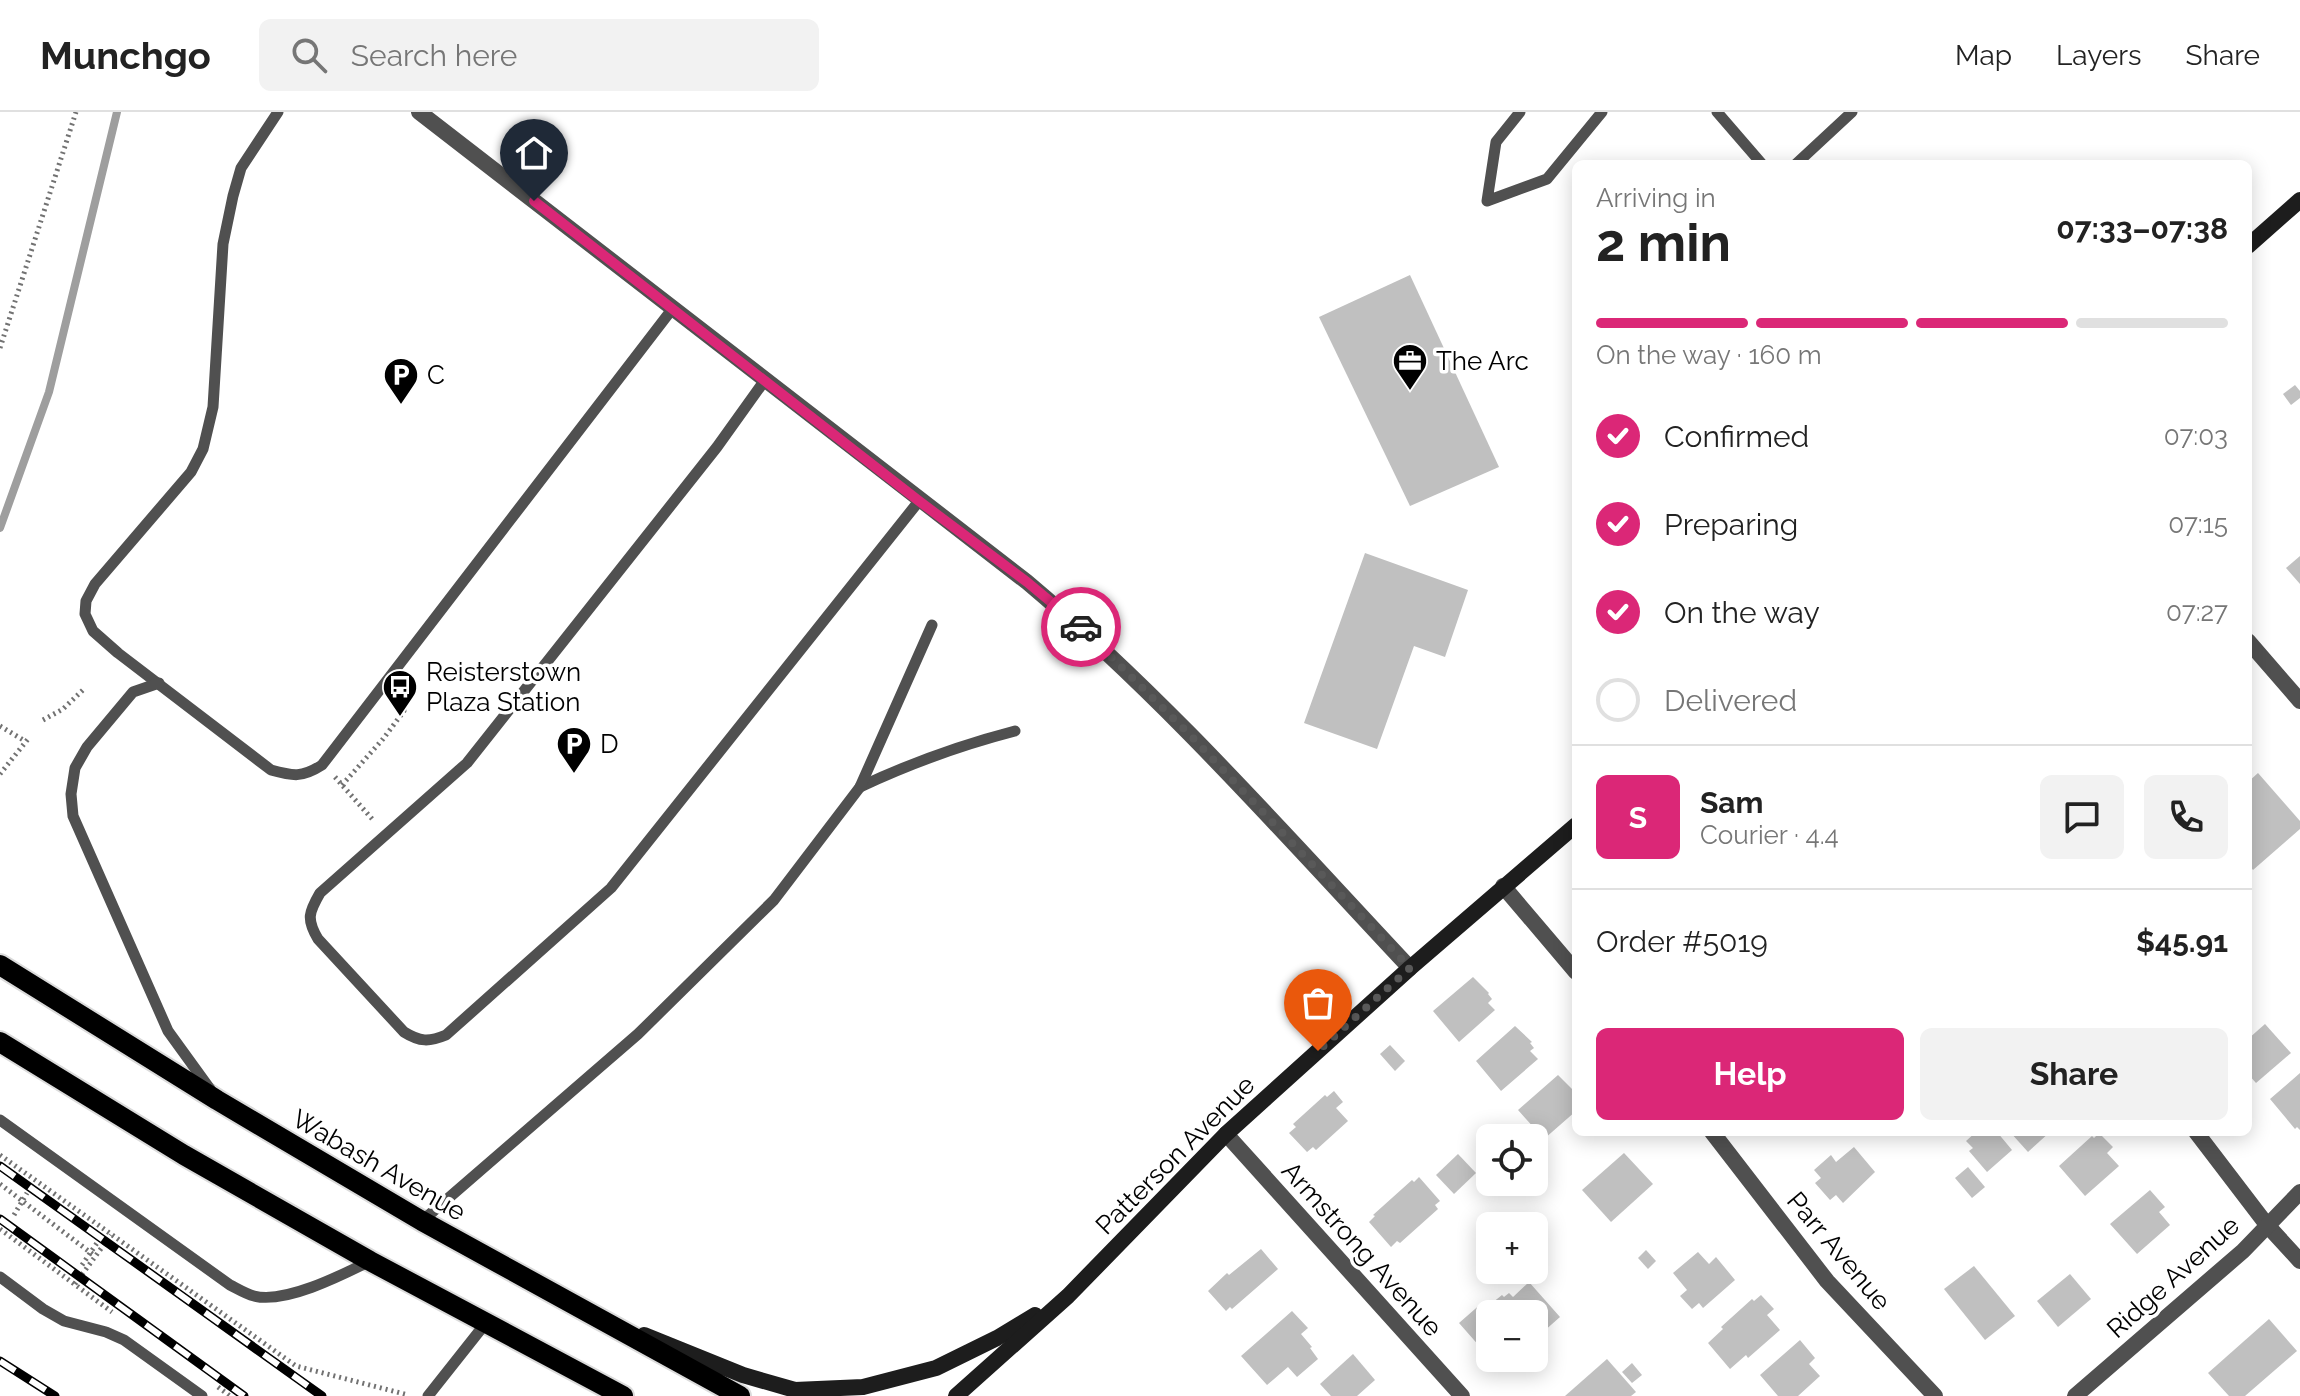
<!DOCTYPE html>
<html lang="en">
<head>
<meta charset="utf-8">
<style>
	body { margin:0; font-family:Raleway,sans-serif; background:#f2f2f2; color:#222; height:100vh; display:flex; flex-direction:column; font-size:30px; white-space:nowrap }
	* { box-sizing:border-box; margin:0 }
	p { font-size:26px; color:#767676 }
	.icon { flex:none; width:44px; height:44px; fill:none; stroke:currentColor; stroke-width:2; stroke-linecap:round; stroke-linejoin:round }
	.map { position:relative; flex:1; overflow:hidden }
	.sheet { position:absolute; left:1572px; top:48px; width:680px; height:976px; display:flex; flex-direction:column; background:#fff; border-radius:12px; box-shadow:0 4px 20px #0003 }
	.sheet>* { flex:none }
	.tools { position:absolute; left:1476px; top:1012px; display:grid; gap:16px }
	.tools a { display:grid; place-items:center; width:72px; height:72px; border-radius:12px; background:#fff; box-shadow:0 4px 20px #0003; font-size:40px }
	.pin { position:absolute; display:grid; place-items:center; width:68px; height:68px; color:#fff; margin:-82px -34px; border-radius:50% 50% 50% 0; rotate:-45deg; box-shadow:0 0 8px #0007 }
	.pin .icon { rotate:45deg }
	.courier { position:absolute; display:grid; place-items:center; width:80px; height:80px; margin:-40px; border:6px solid #db2777; border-radius:50%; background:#fff; color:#222; box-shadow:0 2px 10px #0007 }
	.headline em { font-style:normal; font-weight:700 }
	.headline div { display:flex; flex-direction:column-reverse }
	.headline { display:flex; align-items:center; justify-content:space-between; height:136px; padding:0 24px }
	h1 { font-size:52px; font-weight:700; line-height:60px }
	.bar { display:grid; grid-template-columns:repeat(4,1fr); gap:12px 8px; align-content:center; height:96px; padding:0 24px }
	.bar i { height:10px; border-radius:6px; background:#e0e0e0 }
	.bar .selected { background:#db2777 }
	.bar p { grid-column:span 4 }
	.line { display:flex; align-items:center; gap:20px; padding:0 24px; border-top:2px solid #e0e0e0 }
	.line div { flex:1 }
	.round { display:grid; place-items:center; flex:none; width:84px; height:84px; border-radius:12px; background:#f2f2f2 }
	ol { padding:0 24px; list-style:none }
	li { display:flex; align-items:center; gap:24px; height:88px }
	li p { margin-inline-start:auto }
	li .icon { padding:8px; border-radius:50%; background:#db2777; color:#fff; stroke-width:4 }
	li:last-child { color:#767676 }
	li i { width:44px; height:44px; border:4px solid #e0e0e0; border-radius:50% }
	.cta { display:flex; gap:16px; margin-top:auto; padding:16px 24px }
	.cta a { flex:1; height:92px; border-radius:12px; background:#db2777; color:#fff; font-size:32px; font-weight:700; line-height:92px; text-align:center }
	.cta a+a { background:#f2f2f2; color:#222 }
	header { display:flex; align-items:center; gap:48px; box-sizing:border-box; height:112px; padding:0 40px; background:#fff; border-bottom:2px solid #e0e0e0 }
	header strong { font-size:38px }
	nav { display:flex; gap:44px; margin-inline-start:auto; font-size:28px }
	.search { width:560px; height:72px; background:#f2f2f2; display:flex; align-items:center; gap:20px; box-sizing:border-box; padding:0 28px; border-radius:12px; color:#767676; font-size:30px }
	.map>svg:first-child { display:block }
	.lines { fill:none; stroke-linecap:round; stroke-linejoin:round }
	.stream { stroke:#9e9e9e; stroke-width:8 }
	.building { fill:#c0c0c0 }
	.primary-casing { stroke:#dbdbdb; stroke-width:24 }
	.path { stroke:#727272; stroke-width:5; stroke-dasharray:2 4; stroke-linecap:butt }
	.service { stroke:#505050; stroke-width:11 }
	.minor { stroke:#505050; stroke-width:16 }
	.secondary { stroke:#1d1d1d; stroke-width:16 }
	.primary { stroke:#000; stroke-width:20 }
	.rail-casing { stroke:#000; stroke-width:9 }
	.rail { stroke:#fff; stroke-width:6; stroke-dasharray:18; stroke-linecap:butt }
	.done { stroke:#595959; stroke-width:8; stroke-dasharray:0 14.4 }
	.route { stroke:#db2777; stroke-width:10 }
	.labels { text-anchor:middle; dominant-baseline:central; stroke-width:7; stroke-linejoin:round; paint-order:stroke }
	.poi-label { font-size:26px; fill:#000; stroke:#fff; text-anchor:start }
	.street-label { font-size:26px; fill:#000; stroke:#fff }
</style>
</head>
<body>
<header>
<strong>Munchgo</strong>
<div class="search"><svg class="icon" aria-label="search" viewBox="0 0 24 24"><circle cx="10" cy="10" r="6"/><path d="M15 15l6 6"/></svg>Search here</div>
<nav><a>Map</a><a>Layers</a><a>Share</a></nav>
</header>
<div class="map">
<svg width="2300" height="1284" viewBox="0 0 2300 1284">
	<rect width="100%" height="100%" fill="#fff"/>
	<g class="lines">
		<polyline class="stream" points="0,416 49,280 117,0"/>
	</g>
	<g class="building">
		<polygon points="1410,163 1499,355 1410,394 1319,205"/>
		<polygon points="2295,273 2300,279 2300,286 2291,293 2283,282"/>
		<polygon points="1365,441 1468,478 1445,545 1414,534 1377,637 1304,611"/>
		<polygon points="2300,444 2300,472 2286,456"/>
		<polygon points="2258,661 2300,709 2300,717 2253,758 2248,752 2248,670"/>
		<polygon points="1473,865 1489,881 1488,882 1492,887 1488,891 1495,898 1459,930 1433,899"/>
		<polygon points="2265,912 2291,941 2256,971 2248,962 2248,927"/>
		<polygon points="1515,914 1532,930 1530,931 1534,936 1530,939 1538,947 1501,979 1476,949"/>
		<polygon points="1390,933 1405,949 1395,959 1380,942"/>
		<polygon points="2300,961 2300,1018 2297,1015 2295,1017 2270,987"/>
		<polygon points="1558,963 1574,979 1573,980 1576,985 1573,988 1576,991 1576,999 1544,1027 1518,998"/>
		<polygon points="1334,979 1343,990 1336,996 1348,1009 1316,1038 1313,1035 1307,1040 1289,1021 1296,1015 1293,1012 1325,983 1327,985"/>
		<polygon points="1976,1020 1997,1020 2012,1038 1987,1060 1969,1039 1973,1036 1966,1029"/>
		<polygon points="2010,1020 2050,1020 2028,1040"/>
		<polygon points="2099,1021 2113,1035 2107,1041 2119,1054 2085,1084 2059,1054 2092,1024 2094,1026"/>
		<polygon points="1854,1035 1875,1060 1843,1091 1836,1083 1830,1088 1815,1071 1821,1066 1814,1058 1831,1043 1836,1050"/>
		<polygon points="1624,1041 1653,1072 1611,1110 1582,1078"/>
		<polygon points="1458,1042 1476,1061 1454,1082 1436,1063"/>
		<polygon points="1968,1055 1985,1075 1972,1086 1955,1066"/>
		<polygon points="1419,1065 1440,1089 1435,1093 1438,1097 1400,1131 1397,1129 1391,1135 1369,1110 1375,1104 1373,1103 1412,1068 1414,1070"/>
		<polygon points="2150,1078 2165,1095 2159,1100 2170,1113 2137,1142 2110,1112"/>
		<polygon points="1261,1137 1278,1157 1232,1197 1230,1195 1226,1199 1208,1179 1227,1161 1229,1163"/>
		<polygon points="1646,1138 1656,1149 1648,1157 1638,1146"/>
		<polygon points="1698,1140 1709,1152 1716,1145 1735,1168 1703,1196 1699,1191 1692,1197 1680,1184 1687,1178 1673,1161"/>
		<polygon points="1974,1154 2015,1204 1985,1228 1944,1177"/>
		<polygon points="2070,1162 2091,1187 2058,1215 2037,1189"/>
		<polygon points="1529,1170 1560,1205 1534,1228 1534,1202 1490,1202 1490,1228 1481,1236 1459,1211 1483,1190 1487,1195 1502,1183 1504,1185 1509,1181 1513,1185"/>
		<polygon points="1761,1183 1774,1197 1767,1203 1780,1218 1748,1246 1746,1243 1730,1257 1708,1231 1723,1217 1721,1215 1752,1187 1754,1189"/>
		<polygon points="1292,1199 1308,1216 1301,1222 1312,1235 1310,1236 1318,1247 1297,1265 1288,1255 1267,1273 1241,1244"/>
		<polygon points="2269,1207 2297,1239 2245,1284 2229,1284 2208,1261"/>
		<polygon points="1800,1228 1815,1246 1809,1252 1820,1264 1798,1284 1778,1284 1760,1263"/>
		<polygon points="1353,1242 1375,1268 1357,1284 1331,1284 1320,1272"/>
		<polygon points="1607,1247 1636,1280 1631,1284 1565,1284"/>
		<polygon points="1632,1251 1642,1263 1632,1271 1622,1260"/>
	</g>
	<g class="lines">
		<defs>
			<g id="primary">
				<polyline points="0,853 217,988 422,1109 740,1284"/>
				<polyline points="0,930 184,1043 370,1149 623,1284"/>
			</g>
		</defs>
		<use href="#primary" class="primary-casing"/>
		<g class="path">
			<polyline points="0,236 76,0"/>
			<polyline points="43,608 63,597 84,577"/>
			<polyline points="0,614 25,629"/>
			<polyline points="0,662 28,627"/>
			<polyline points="335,665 373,708"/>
			<polyline points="342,673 383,627 404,599 402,581"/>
			<polyline points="0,1043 296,1254 408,1283"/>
			<polyline points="0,1072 95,1144"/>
			<polyline points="14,1103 27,1081"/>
			<polyline points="0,1117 112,1200"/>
			<polyline points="82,1153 97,1131"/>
			<polyline points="75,1172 111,1123"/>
			<polyline points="218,1275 230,1284"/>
		</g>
		<g class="service">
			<path d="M278 0 241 56 233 84 223 132 213 295 203 337 191 360 95 472 86 489 85 502 93 519 118 541 271 658C293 664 302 666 322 653L673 196"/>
			<polyline points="1520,0 1496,30 1487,89 1547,67 1602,0"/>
			<polyline points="1717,0 1762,52"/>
			<polyline points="1796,52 1852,0"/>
			<path d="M765 268 717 335 467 651 320 781C309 800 306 807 318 827L404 920C420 930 429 930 446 923L611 776 919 389"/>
			<polyline points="159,571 133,580 87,635 75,656 71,682 73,704 168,919 210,977"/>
			<path d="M860 675C911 651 961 633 1015 619"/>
			<path d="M0 1008 230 1173C238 1177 246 1182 254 1184 285 1192 342 1163 370 1149"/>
			<polyline points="422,1109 638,922 774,788 860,675 932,513"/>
			<polyline points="0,1165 43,1197 64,1209 106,1220 124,1228 202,1284"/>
			<polyline points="428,1284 485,1212"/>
		</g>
		<g class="minor">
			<path d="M419 0 1027 470C1166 587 1286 724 1410 856"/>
			<polyline points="2248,529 2300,589"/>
			<polyline points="1503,774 1576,860"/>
			<polyline points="1712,1020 1827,1169 1935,1284"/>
			<polyline points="2196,1020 2267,1113 2300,1149"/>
			<polyline points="1226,1022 1462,1284"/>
			<polyline points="2075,1284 2243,1139 2300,1080"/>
		</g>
		<g class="secondary">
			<polyline points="2248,134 2300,88"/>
			<polyline points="644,1223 743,1263 795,1278 863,1275 936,1256 997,1226 1035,1203"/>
			<polyline points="956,1284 1068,1184 1226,1022 1410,856 1576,713"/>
		</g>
		<use href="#primary" class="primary"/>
		<defs>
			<g id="rail">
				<polyline points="0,1054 322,1284"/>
				<polyline points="0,1107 244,1284"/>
				<polyline points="0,1249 55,1284"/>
			</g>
		</defs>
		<use href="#rail" class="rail-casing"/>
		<use href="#rail" class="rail"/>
	</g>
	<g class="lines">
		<polyline class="done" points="1081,515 1193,626 1410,856 1318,939"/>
		<polyline class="route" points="534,89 919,389 1027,470 1081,515"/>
	</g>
	<defs>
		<symbol id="office-pin" viewBox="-11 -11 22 30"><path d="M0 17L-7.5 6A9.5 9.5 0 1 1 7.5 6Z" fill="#000" stroke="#fff"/><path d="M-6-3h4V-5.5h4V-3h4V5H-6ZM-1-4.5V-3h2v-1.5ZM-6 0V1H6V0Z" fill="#fff"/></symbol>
		<symbol id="parking-pin" viewBox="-11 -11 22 30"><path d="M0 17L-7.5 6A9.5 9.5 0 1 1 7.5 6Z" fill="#000" stroke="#fff"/><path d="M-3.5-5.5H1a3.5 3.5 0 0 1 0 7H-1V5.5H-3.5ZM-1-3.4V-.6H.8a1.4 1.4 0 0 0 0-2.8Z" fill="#fff"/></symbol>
		<symbol id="bus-pin" viewBox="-11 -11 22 30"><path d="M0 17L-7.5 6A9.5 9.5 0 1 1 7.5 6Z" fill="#000" stroke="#fff"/><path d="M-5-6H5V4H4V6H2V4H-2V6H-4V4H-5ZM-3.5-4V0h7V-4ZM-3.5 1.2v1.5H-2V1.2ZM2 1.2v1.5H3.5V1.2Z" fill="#fff"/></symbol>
	</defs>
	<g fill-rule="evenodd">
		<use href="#office-pin" x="1390" y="229" width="40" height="54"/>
		<use href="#parking-pin" x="381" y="243" width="40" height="54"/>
		<use href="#bus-pin" x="380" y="555" width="40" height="54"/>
		<use href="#parking-pin" x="554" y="612" width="40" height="54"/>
	</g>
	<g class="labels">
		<g class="poi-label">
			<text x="1436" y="249">The Arc</text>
			<text x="427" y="263">C</text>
			<text x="426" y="560">Reisterstown<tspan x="426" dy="30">Plaza Station</tspan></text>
			<text x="600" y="632">D</text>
		</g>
		<g class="street-label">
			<text transform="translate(1175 1043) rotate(-45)">Patterson Avenue</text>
			<text transform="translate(379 1053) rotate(30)">Wabash Avenue</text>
			<text transform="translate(1362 1137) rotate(48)">Armstrong Avenue</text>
			<text transform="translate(1839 1139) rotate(50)">Parr Avenue</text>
			<text transform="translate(2173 1165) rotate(-42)">Ridge Avenue</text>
		</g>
	</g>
</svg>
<div class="tools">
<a><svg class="icon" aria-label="locate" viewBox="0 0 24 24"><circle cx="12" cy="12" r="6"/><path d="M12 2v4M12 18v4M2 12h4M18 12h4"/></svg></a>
<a>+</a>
<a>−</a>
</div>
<div class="pin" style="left:1318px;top:939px;background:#ea580c"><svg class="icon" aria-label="bag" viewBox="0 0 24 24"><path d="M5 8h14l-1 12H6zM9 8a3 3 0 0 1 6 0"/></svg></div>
<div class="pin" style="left:534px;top:89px;background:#1f2937"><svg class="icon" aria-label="home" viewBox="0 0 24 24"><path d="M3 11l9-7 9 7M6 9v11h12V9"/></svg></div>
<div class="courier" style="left:1081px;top:515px"><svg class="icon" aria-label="car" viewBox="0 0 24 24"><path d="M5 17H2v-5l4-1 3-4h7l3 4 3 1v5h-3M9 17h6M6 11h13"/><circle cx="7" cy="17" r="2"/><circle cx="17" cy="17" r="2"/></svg></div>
<section class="sheet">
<div class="headline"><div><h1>2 min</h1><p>Arriving in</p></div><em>07:33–07:38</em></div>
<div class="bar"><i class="selected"></i><i class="selected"></i><i class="selected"></i><i></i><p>On the way · 160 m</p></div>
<ol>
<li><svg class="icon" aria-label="check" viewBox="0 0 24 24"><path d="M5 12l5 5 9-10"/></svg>Confirmed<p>07:03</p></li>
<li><svg class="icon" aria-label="check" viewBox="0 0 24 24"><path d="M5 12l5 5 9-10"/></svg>Preparing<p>07:15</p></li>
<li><svg class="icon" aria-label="check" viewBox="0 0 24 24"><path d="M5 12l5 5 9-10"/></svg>On the way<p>07:27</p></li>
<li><i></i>Delivered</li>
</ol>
<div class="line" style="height:144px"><b class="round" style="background:#db2777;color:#fff">S</b><div><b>Sam</b><p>Courier · 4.4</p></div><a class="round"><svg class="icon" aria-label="chat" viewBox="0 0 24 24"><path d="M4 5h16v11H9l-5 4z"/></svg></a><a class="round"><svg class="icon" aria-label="phone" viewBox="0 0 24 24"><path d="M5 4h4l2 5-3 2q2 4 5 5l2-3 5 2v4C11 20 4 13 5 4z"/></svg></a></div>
<div class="line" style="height:104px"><div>Order #5019</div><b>$45.91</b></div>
<div class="cta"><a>Help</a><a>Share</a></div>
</section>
</div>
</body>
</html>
